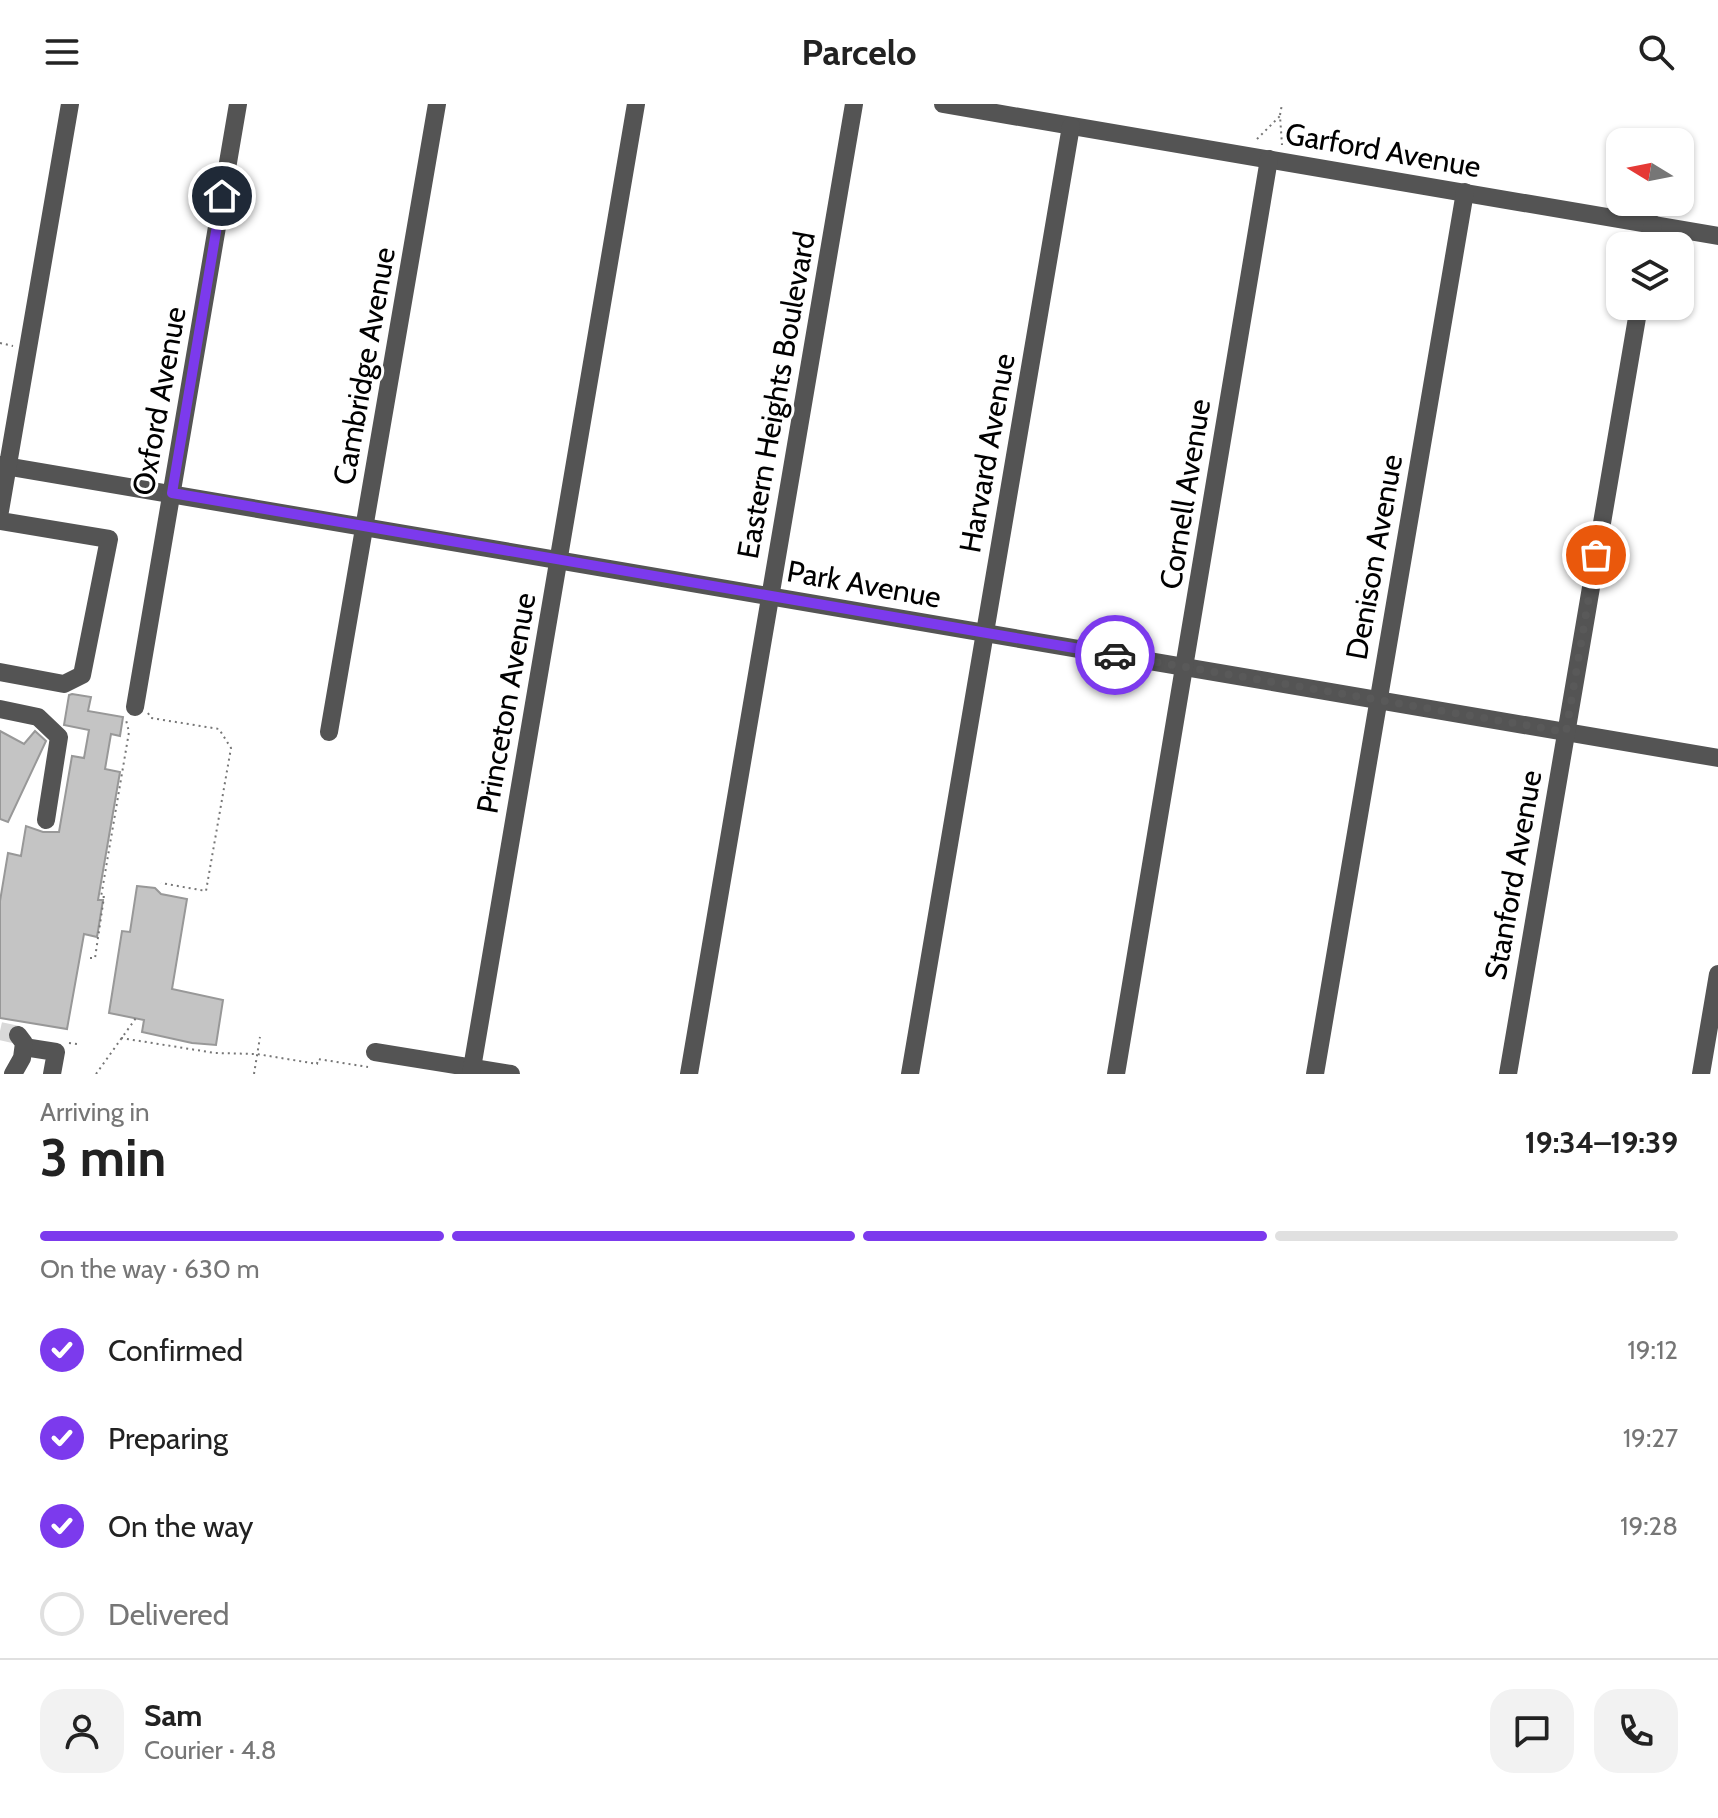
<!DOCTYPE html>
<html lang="en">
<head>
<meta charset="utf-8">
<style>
	body { margin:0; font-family:Cabin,sans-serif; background:#f2f2f2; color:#222; height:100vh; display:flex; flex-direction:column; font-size:30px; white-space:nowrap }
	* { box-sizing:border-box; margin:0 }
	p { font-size:26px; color:#767676 }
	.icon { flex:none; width:44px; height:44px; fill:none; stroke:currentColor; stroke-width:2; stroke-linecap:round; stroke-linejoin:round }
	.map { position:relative; height:970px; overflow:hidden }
	.details { display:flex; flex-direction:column; background:#fff; flex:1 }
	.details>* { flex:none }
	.needle { width:52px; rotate:280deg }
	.fabs { position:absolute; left:1606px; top:24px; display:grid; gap:16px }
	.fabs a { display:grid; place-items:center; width:88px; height:88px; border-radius:16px; background:#fff; box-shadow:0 2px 6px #0004; font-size:40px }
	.pin { position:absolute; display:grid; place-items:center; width:68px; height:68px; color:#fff; margin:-34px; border:4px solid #fff; border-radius:50%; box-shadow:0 2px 8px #0007 }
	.courier { position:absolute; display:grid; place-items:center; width:80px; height:80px; margin:-40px; border:6px solid #7c3aed; border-radius:50%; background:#fff; color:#222; box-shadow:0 2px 10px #0007 }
	.headline em { font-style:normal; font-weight:800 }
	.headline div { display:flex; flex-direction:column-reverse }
	.headline { display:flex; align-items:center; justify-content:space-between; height:136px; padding:0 40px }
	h1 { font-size:52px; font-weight:800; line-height:60px }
	.bar { display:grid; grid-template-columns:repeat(4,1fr); gap:12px 8px; align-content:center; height:96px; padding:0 40px }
	.bar i { height:10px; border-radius:6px; background:#e0e0e0 }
	.bar .selected { background:#7c3aed }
	.bar p { grid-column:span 4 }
	.line { display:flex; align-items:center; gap:20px; padding:0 40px; border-top:2px solid #e0e0e0 }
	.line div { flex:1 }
	.round { display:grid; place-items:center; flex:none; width:84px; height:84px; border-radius:24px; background:#f2f2f2 }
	ol { padding:0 40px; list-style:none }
	li { display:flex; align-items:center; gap:24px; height:88px }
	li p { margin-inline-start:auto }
	li .icon { padding:8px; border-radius:50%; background:#7c3aed; color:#fff; stroke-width:4 }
	li:last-child { color:#767676 }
	li i { width:44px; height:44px; border:4px solid #e0e0e0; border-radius:50% }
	header { display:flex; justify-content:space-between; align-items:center; height:104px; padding:0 40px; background:#fff; font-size:36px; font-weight:800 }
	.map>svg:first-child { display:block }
	.building { fill:#c4c4c4; stroke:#989898; stroke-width:2 }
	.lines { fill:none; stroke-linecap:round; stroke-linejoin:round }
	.minor-tunnel { stroke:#d9d9d9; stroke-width:18; stroke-dasharray:18 9; stroke-linecap:butt }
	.path { stroke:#767676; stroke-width:2; stroke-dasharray:2 4; stroke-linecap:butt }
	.minor { stroke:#545454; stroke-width:18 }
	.done { stroke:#595959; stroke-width:8; stroke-dasharray:0 14.4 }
	.route { stroke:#7c3aed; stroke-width:10 }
	.labels { text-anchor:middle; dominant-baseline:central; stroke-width:6; stroke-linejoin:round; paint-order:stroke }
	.street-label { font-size:30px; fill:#000; stroke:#fff }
</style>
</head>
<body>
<header><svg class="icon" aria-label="menu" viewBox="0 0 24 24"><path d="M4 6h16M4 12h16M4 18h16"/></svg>Parcelo<svg class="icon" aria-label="search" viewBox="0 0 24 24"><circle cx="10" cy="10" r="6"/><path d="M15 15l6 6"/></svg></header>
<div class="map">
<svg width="1718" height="970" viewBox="0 0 1718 970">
	<rect width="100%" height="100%" fill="#fff"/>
	<g class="building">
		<polygon points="72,590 91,593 88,607 123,613 120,632 111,630 105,665 120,668 98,796 103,796 97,833 84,830 67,925 0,914 0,797 8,749 21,752 26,722 43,728 59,728 72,652 84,654 89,626 64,621 69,591"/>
		<polygon points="0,627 24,640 35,627 46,637 8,718 0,715"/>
		<polygon points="137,782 155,784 161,790 187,795 172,885 223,896 216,941 192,939 142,928 144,916 109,909 122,827 130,828"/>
	</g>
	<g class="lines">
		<polyline class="minor-tunnel" points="0,927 18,931"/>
		<g class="path">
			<polyline points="1280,11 1282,0"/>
			<polyline points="1257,35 1280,12 1282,41"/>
			<polyline points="0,239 13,242"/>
			<polyline points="148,609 151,614 219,625 231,644 206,787 161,779"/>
			<polyline points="90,854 95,854 104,793 101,793 129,628 126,616"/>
			<polyline points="121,934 215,949 257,950 317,960 318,955 368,963"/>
			<polyline points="69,939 77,940"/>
			<polyline points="96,970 136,914"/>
			<polyline points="254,970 260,933"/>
		</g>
		<g class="minor">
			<polyline points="943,0 1718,132"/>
			<polyline points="1649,142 1653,120"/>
			<polyline points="0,361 1718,654"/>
			<polyline points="0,407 70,0"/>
			<polyline points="0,417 109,435 82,571 64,580 0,568"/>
			<polyline points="135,603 238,0"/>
			<polyline points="0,605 38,613 59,633 46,716"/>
			<polyline points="329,628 437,0"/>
			<polyline points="24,943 56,948 52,970"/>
			<polyline points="375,948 511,970"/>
			<polyline points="13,970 22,954 24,939 18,931"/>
			<polyline points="471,970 636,0"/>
			<polyline points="689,970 854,0"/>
			<polyline points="910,970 1071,22"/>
			<polyline points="1116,970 1269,55"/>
			<polyline points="1315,970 1465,88"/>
			<polyline points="1508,970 1639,202"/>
			<polyline points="1701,970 1718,870"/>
		</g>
	</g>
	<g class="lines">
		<polyline class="done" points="1115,551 1566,628 1596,451"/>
		<polyline class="route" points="222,92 172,389 1115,551"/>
	</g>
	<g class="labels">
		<g class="street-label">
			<text transform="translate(1383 46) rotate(10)">Garford Avenue</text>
			<text transform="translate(364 262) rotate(-80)">Cambridge Avenue</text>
			<text transform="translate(776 291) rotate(-80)">Eastern Heights Boulevard</text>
			<text transform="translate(159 297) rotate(-80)">Oxford Avenue</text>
			<text transform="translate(987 349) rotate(-80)">Harvard Avenue</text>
			<text transform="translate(1185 390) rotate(-81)">Cornell Avenue</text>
			<text transform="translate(1374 453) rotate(-80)">Denison Avenue</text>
			<text transform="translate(864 480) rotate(10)">Park Avenue</text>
			<text transform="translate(506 599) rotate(-80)">Princeton Avenue</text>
			<text transform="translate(1513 771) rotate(-80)">Stanford Avenue</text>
		</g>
	</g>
</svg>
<div class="fabs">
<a><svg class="needle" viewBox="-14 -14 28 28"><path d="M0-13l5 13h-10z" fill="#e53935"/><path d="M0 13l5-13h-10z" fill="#767676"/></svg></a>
<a><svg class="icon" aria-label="layers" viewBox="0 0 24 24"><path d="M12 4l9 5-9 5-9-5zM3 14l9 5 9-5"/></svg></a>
</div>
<div class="pin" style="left:1596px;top:451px;background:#ea580c"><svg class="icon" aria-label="bag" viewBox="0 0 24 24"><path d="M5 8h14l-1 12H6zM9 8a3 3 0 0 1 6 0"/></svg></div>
<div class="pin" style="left:222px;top:92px;background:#1f2937"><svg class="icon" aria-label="home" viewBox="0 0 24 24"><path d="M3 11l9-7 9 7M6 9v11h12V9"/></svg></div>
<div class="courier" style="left:1115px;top:551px"><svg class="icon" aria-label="car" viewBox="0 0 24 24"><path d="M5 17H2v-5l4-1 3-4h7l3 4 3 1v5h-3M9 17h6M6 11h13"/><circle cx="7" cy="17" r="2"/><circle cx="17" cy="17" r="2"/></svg></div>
</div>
<section class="details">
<div class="headline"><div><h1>3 min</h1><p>Arriving in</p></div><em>19:34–19:39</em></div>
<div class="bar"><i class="selected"></i><i class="selected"></i><i class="selected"></i><i></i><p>On the way · 630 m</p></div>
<ol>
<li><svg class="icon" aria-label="check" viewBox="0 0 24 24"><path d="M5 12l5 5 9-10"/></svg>Confirmed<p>19:12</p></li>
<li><svg class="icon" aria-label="check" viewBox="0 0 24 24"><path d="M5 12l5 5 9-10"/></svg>Preparing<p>19:27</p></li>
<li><svg class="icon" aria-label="check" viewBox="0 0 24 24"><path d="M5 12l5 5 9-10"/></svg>On the way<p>19:28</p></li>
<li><i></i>Delivered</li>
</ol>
<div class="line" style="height:144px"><a class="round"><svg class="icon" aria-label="person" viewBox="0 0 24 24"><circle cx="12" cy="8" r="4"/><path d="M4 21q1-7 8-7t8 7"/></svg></a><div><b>Sam</b><p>Courier · 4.8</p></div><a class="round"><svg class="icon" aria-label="chat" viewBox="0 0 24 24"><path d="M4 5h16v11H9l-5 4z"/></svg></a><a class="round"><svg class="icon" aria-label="phone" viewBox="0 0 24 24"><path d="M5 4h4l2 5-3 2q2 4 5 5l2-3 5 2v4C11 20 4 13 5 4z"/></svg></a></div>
</section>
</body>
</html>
